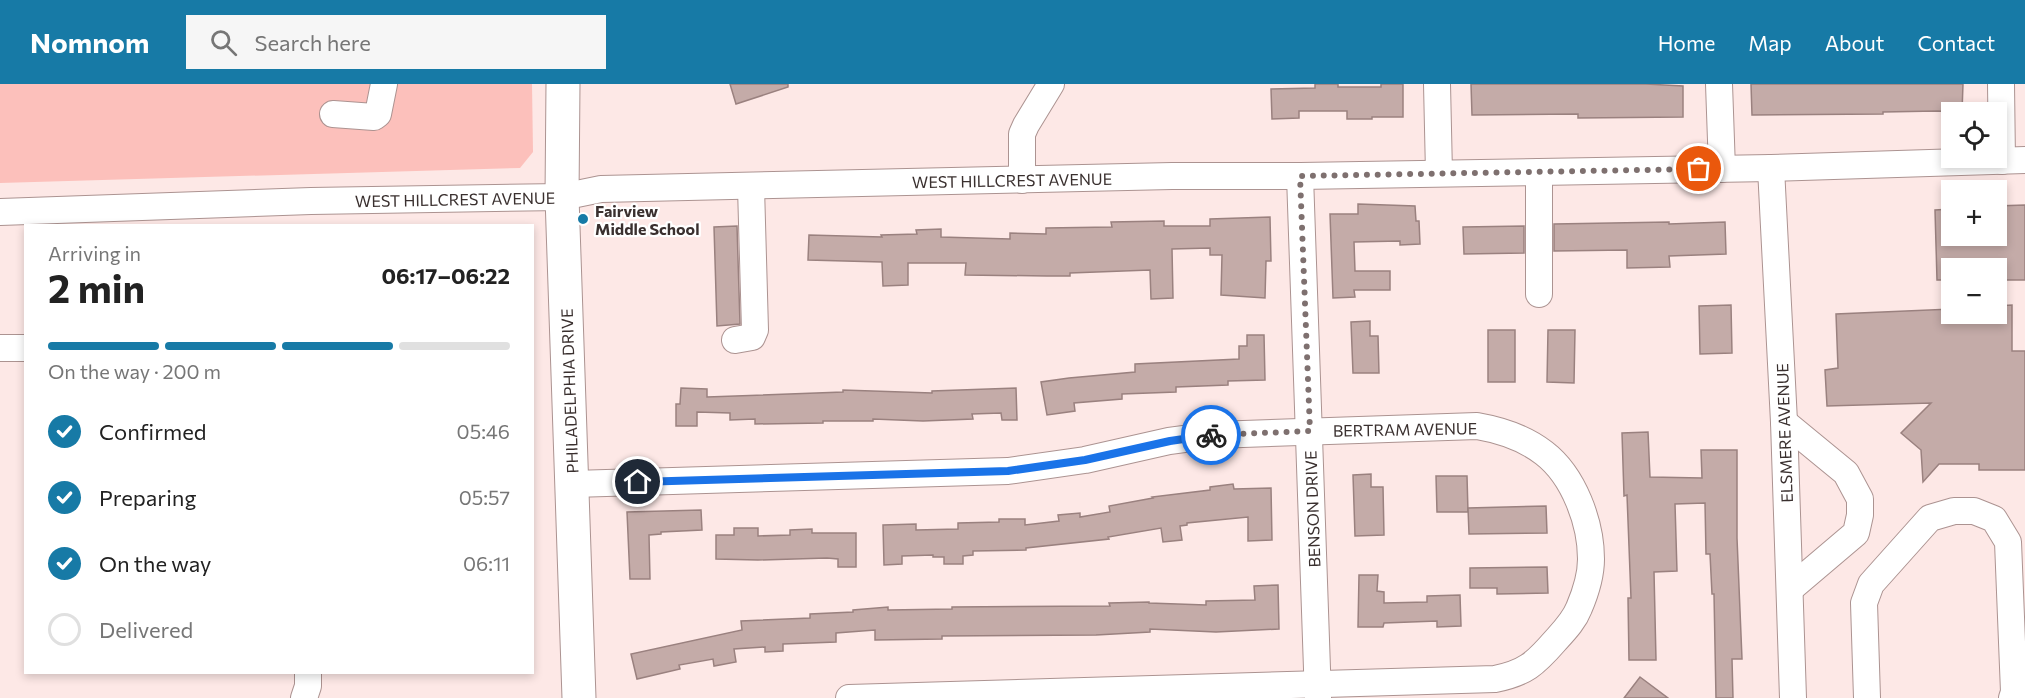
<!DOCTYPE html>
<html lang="en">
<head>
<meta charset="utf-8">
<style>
	body { margin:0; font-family:Commissioner,sans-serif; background:#f6f6f6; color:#222; height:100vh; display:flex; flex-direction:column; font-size:22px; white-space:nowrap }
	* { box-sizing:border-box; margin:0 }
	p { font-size:20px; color:#767676 }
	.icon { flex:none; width:33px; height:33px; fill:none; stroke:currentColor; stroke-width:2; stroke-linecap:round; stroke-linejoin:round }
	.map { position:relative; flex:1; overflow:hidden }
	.drawer { position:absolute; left:24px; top:140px; width:510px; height:450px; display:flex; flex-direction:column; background:#fff; border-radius:0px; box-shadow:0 3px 9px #0003 }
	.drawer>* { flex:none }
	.tools { position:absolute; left:1941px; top:18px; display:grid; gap:12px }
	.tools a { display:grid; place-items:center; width:66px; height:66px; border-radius:0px; background:#fff; box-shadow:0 3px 9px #0003; font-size:30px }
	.pin { position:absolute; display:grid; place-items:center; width:51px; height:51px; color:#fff; margin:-26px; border:3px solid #fff; border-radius:50%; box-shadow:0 2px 6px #0007 }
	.courier { position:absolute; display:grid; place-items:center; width:60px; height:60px; margin:-30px; border:4px solid #1a73e8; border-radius:50%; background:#fff; color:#222; box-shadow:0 2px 8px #0007 }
	.head em { font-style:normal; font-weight:700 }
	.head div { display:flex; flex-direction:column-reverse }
	.head { display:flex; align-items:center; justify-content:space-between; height:102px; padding:0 24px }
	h1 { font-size:39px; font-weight:700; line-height:45px }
	.bar { display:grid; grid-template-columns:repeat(4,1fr); gap:9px 6px; align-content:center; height:72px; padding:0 24px }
	.bar i { height:8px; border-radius:4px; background:#e0e0e0 }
	.bar .selected { background:#177aa6 }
	.bar p { grid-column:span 4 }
	ol { padding:0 24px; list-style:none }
	li { display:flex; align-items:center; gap:18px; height:66px }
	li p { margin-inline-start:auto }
	li .icon { padding:6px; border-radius:50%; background:#177aa6; color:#fff; stroke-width:4 }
	li:last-child { color:#767676 }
	li i { width:33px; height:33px; border:3px solid #e0e0e0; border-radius:50% }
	header { display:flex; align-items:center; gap:36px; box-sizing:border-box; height:84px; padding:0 30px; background:#177aa6; color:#fff }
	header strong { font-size:28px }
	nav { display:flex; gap:33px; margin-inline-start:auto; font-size:21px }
	.search { width:420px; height:54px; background:#f6f6f6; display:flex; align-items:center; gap:15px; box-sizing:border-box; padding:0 21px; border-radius:0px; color:#767676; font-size:22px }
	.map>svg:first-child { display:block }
	.green { fill:#fcc0bb }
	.building { fill:#c4aba8; stroke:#9a817f; stroke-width:1.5 }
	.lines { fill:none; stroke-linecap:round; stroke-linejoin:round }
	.minor-casing { stroke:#ac9391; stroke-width:28 }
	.major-casing { stroke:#ac9391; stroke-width:35 }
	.minor { stroke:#fff; stroke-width:26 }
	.major { stroke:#fff; stroke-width:33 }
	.done { stroke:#7e706f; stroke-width:6; stroke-dasharray:0 10.8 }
	.route { stroke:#1a73e8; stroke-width:8 }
	.poi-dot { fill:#177aa6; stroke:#fff; stroke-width:2 }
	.labels { text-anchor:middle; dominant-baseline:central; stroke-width:4.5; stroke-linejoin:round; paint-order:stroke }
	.street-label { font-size:16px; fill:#3a302f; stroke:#fff }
	.poi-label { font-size:16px; font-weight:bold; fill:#3a302f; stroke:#fff; text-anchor:start }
</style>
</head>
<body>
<header>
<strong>Nomnom</strong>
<div class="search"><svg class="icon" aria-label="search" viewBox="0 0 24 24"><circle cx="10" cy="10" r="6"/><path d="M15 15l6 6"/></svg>Search here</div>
<nav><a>Home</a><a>Map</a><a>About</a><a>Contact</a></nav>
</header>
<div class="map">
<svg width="2025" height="614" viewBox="0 0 2025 614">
	<rect width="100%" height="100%" fill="#fde8e6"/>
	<polygon class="green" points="0,0 532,0 533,68 520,84 0,99"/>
	<g class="building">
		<polygon points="730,0 788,0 788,3 736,20"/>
		<polygon points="1315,0 1338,0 1338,3 1381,3 1381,0 1403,0 1403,33 1372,33 1372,35 1347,35 1347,27 1299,27 1299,34 1272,35 1271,5 1315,4"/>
		<polygon points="1471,0 1646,0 1683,2 1683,33 1578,34 1578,30 1472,31"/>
		<polygon points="1751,0 1963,0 1962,28 1937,27 1883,28 1883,30 1752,31"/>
		<polygon points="1358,120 1415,122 1416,137 1419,137 1420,160 1400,161 1400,157 1354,158 1355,187 1390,187 1390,206 1354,206 1355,213 1333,214 1330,130 1358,130"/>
		<polygon points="2025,121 2025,196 1996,196 1996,184 1952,184 1952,196 1937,196 1935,126 1952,125 1952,152 1996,152 1996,122"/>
		<polygon points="1270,133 1271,177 1266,177 1265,214 1221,211 1222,171 1210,171 1210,164 1172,165 1173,214 1151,215 1150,186 1070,189 1070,192 1047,192 965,191 966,179 908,179 908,201 883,202 882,178 808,176 809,151 882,153 881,151 917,150 916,146 941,145 941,153 1010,155 1010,149 1046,150 1046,144 1112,143 1111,138 1164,137 1164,142 1210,142 1210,135"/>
		<polygon points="1669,138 1669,140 1725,138 1726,170 1669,172 1670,183 1627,184 1627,166 1554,167 1554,140"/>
		<polygon points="737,142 740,240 717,242 714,143"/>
		<polygon points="1524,142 1524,169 1464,170 1463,143"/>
		<polygon points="1731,221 1732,269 1700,270 1699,222"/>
		<polygon points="2012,221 2012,267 2025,267 2025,386 1979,386 1979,380 1939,380 1923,398 1921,366 1901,349 1931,319 1827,322 1825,286 1838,284 1836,230 1952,225 1952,230 1996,230 1996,222"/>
		<polygon points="1370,237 1370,252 1378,252 1379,289 1353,289 1351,238"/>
		<rect x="1488" y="246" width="27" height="52"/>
		<polygon points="1548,246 1575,246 1574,299 1547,298"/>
		<polygon points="1247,251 1264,251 1265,296 1228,297 1228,301 1176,303 1176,308 1122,310 1122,315 1074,319 1075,327 1047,331 1041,298 1069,294 1135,288 1135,280 1239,275 1239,262 1247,262"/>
		<polygon points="681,304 707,305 707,313 843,308 843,306 932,309 932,307 1016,304 1017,336 1002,336 1001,329 972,330 973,335 923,337 873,335 873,337 823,337 823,339 755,340 755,335 730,336 730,329 697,328 697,342 676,342 676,320 680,320"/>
		<polygon points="1648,348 1650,393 1702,394 1701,366 1737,366 1737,454 1742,575 1732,575 1733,614 1716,614 1714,510 1712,510 1710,470 1706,470 1705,419 1675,420 1677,487 1654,488 1656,576 1629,576 1628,514 1631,514 1627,411 1624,412 1622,349"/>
		<polygon points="1371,390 1371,403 1383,403 1384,451 1355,452 1353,391"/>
		<polygon points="1436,392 1467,392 1468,428 1437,428"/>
		<polygon points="1233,400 1234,405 1271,404 1272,456 1248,457 1248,433 1187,439 1187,441 1180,442 1182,456 1163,458 1161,444 1108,453 1109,455 1026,464 1026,466 973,467 973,471 963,472 963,480 944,480 944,473 933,473 933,471 902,472 902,480 884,481 883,441 916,440 916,446 958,445 958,439 999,438 999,435 1025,435 1025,441 1059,437 1058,431 1080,429 1080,433 1110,428 1109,422 1153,414 1152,413 1210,406 1210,403"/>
		<polygon points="1546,422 1547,449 1469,450 1468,424"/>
		<polygon points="701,426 702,446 661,448 661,450 649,451 650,495 630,495 627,428"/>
		<polygon points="734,444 758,444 758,452 790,451 790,446 812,445 812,449 856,449 856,483 838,483 838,475 827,474 758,476 716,475 716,451 734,451"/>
		<polygon points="1547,483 1548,509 1497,510 1497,504 1470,504 1470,484"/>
		<polygon points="1359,491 1378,491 1377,507 1384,508 1384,519 1427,518 1427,512 1460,511 1461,542 1437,543 1437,537 1384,539 1383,543 1358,543"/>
		<polygon points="1278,501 1279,545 1216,548 1150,545 1150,548 1096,551 942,552 942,555 875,556 875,546 836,549 836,558 783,560 783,567 765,568 765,563 734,565 736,578 714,582 713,575 679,581 680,585 637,595 631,570 742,546 741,537 810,534 810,530 853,528 853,526 888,523 888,526 952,525 952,523 1110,522 1109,519 1149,518 1149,519 1206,521 1206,517 1255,516 1254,502"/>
		<polygon points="1640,593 1668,614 1624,614"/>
	</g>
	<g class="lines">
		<defs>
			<g id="minor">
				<polyline points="1437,0 1439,89"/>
				<polyline points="1719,0 1722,85"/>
				<polyline points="2001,0 2002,77"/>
				<polyline points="333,30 374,33 378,30 384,0"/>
				<polyline points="1771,84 1784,338 1793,614"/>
				<polyline points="1539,88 1539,210"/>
				<polyline points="1300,92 1318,614"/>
				<polyline points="1022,96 1022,50 1026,41 1051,0"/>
				<polyline points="0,128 311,117 562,113 601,105 1172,92 1300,92 1771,84 2025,76"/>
				<polyline points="735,256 752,253 755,246 751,103"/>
				<polyline points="0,264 26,264"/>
				<polyline points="1784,338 1846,389 1860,415 1860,431 1856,449 1790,505"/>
				<path d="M573 400 1008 387 1085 376 1169 357 1214 351 1477 342C1500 346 1526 355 1544 369 1574 392 1591 439 1591 475 1591 491 1585 510 1579 524 1574 537 1564 547 1555 557 1535 580 1525 589 1495 595L849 614"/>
				<polyline points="304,614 308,602 308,588"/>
				<polyline points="1867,614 1864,519 1871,500 1930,434 1954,427 1974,427 1994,435 2008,458 2014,608 2012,614"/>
			</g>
			<polyline id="major" points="563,0 562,113 579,614"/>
		</defs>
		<use href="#minor" class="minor-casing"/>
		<use href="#major" class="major-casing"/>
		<use href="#minor" class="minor"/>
		<use href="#major" class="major"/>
	</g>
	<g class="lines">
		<polyline class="done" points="1211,351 1310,347 1300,92 1699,85"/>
		<polyline class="route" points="638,398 1008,387 1085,376 1170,357 1211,351"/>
	</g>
	<circle class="poi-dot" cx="583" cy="135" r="6"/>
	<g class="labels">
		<g class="street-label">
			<text transform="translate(1012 96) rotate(-1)">WEST HILLCREST AVENUE</text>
			<text transform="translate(455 115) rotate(-1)">WEST HILLCREST AVENUE</text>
			<text transform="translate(569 307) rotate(-92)">PHILADELPHIA DRIVE</text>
			<text transform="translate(1405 345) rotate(-1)">BERTRAM AVENUE</text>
			<text transform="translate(1784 349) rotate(-92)">ELSMERE AVENUE</text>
			<text transform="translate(1312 425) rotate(-92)">BENSON DRIVE</text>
		</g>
		<g class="poi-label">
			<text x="595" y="126">Fairview<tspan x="595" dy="18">Middle School</tspan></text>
		</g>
	</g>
</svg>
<div class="tools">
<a><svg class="icon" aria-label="locate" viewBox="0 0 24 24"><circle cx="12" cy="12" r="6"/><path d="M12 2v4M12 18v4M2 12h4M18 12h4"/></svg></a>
<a>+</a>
<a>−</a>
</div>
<div class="pin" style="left:1699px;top:85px;background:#ea580c"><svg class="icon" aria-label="bag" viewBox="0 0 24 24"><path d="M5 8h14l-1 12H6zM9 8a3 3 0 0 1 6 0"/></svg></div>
<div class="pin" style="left:638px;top:398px;background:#1f2937"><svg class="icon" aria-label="home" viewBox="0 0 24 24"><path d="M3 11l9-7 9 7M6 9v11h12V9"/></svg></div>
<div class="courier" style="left:1211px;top:351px"><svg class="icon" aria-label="bike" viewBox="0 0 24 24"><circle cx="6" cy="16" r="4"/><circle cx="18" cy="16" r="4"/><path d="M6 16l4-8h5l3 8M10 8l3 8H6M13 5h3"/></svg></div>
<section class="drawer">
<div class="head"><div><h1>2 min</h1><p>Arriving in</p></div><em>06:17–06:22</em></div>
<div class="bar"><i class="selected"></i><i class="selected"></i><i class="selected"></i><i></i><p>On the way · 200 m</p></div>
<ol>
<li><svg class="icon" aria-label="check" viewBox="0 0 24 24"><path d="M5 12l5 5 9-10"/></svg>Confirmed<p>05:46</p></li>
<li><svg class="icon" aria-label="check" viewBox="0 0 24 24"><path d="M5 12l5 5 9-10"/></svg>Preparing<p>05:57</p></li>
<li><svg class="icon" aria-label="check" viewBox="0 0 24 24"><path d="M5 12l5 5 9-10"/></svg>On the way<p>06:11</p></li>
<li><i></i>Delivered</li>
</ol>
</section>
</div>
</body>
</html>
